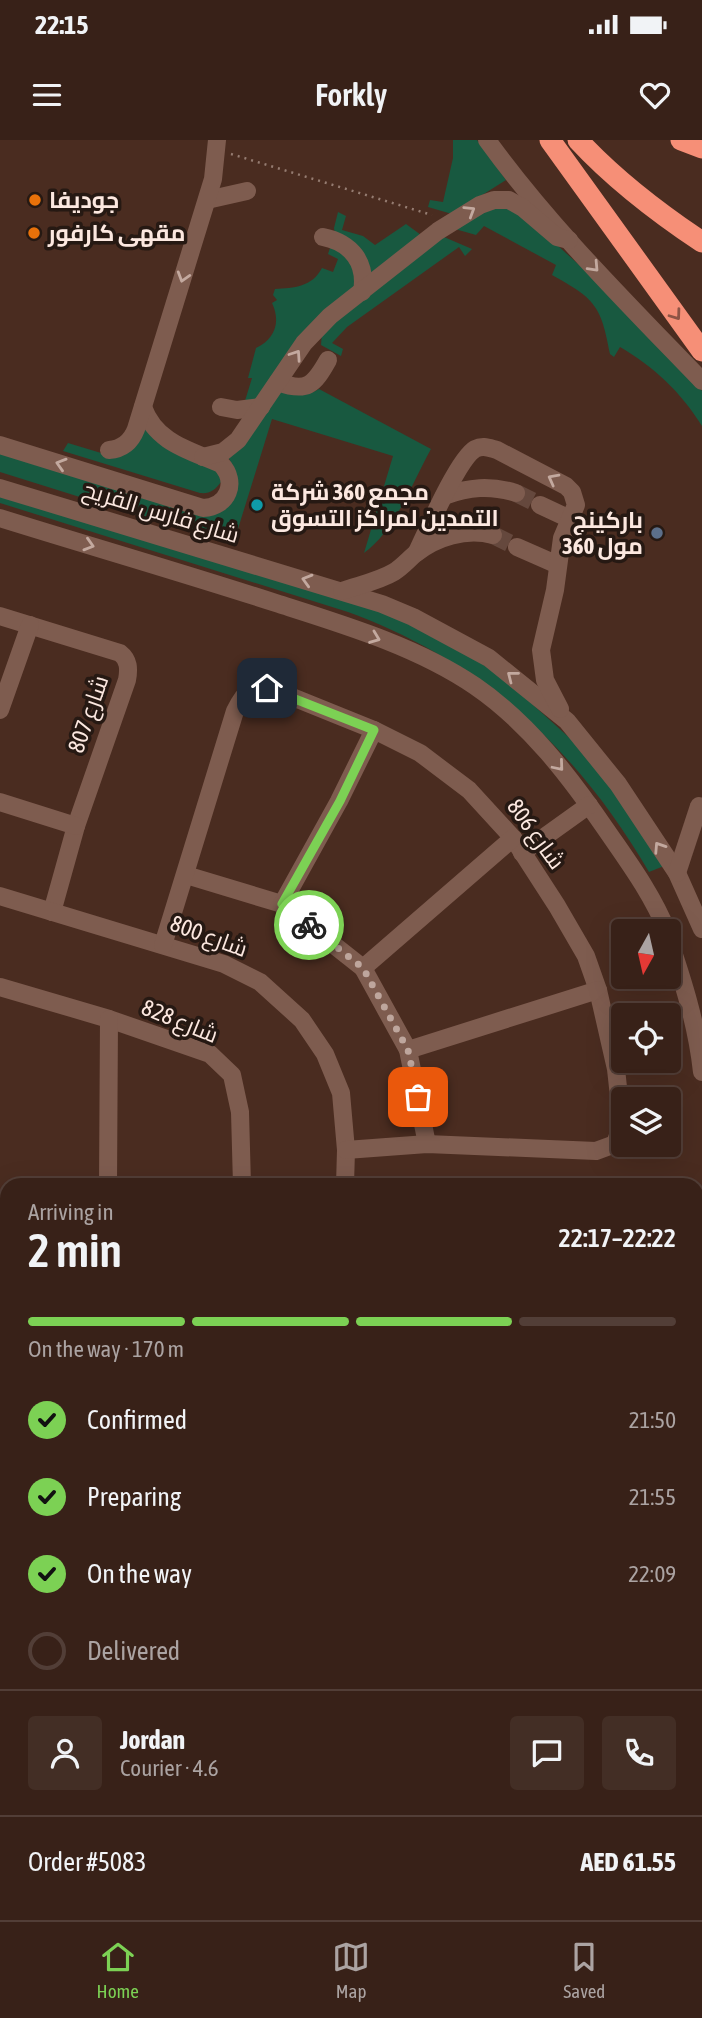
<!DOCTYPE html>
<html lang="en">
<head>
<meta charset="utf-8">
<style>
	body { margin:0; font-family:"Asap Condensed",Cairo,sans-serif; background:#432e25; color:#f1f3f6; height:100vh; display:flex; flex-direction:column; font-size:26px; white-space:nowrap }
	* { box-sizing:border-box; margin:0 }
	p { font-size:23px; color:#aba3a2 }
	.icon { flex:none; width:38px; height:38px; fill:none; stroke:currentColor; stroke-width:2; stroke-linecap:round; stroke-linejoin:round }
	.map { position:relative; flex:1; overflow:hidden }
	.drawer { position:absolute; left:0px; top:1038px; width:704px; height:744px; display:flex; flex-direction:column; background:#382118; border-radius:21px 21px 0 0; box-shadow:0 7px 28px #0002,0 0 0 2px #523e37 }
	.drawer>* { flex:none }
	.needle { width:46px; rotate:188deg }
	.fabs { position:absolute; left:611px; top:779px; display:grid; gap:14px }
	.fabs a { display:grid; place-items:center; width:70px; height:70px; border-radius:7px; background:#382118; box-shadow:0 7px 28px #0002,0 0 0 2px #523e37; font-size:35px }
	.pin { position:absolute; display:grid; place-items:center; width:60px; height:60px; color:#fff; margin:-30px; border-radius:14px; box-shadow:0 4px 10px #0006 }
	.courier { position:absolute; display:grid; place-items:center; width:70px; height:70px; margin:-35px; border:5px solid #7cd154; border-radius:50%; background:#fff; color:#222; box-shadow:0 2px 9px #0007 }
	.headline em { font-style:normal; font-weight:600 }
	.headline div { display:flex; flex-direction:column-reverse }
	.headline { display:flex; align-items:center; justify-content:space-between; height:119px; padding:0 28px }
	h1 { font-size:46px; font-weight:600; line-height:52px }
	.bar { display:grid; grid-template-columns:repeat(4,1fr); gap:10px 7px; align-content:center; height:84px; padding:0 28px }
	.bar i { height:9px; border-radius:5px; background:#523e37 }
	.bar .on { background:#7cd154 }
	.bar p { grid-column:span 4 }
	.line { display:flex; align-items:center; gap:18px; padding:0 28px; border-top:2px solid #523e37 }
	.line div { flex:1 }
	.round { display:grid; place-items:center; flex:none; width:74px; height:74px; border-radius:7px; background:#432e25 }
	ol { padding:0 28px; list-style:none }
	li { display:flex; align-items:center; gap:21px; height:77px }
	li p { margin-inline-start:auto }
	li .icon { padding:7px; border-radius:50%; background:#7cd154; color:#111; stroke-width:4 }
	li:last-child { color:#aba3a2 }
	li i { width:38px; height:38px; border:4px solid #523e37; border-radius:50% }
	.status { display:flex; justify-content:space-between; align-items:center; height:49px; padding:0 35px; background:#382118; direction:ltr }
	.status svg { height:19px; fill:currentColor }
	header { display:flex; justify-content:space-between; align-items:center; height:91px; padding:0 28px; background:#382118; font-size:32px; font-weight:600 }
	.dock { display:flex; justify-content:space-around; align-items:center; height:98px; border-top:2px solid #523e37; background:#382118; font-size:19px; color:#aba3a2 }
	.dock a { display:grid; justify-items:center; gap:4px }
	.dock .on { color:#7cd154 }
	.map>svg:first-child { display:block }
	.green { fill:#185940 }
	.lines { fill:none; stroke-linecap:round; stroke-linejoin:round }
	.minor-tunnel { stroke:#65483d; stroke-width:18; stroke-dasharray:18 9; stroke-linecap:butt }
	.path { stroke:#957c71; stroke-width:2.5; stroke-dasharray:2 5; stroke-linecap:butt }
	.minor { stroke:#7e5c4f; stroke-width:18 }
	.highway { stroke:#f68f77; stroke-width:21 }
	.oneway { stroke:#c3a99f }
	.oneway2 { stroke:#8e5445 }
	.done { stroke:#bea69d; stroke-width:7; stroke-dasharray:0 12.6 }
	.route { stroke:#7cd154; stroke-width:9 }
	.food-dot { fill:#e8710a; stroke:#261913; stroke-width:2.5 }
	.culture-dot { fill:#0f9aa8; stroke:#261913; stroke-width:2.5 }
	.service-dot { fill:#5c6f8a; stroke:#261913; stroke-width:2.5 }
	.labels { text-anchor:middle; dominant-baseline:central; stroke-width:7; stroke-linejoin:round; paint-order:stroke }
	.poi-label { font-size:23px; font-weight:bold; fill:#fce8e0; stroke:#261913; text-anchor:start }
	.street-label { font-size:23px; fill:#fce8e0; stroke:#261913 }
</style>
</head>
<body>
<div class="status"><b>22:15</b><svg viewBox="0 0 49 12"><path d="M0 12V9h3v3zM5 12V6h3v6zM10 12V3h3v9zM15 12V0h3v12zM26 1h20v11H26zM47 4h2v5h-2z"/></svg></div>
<header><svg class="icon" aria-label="menu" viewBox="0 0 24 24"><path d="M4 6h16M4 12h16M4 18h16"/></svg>Forkly<svg class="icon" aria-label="heart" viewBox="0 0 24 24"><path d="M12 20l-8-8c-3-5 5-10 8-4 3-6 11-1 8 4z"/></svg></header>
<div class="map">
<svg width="702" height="1780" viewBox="0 0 702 1780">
	<rect width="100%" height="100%" fill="#4a2c20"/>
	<g class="green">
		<polygon points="453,0 477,0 506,40 452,74 428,67 430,60 443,62 453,18"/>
		<path d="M481 65 516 68 649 188 677 216 702 251V286C681 252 654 227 620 207L614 217 610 214C601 165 595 159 552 135L556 125 484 86 476 95 448 87Z"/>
		<polygon points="338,72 346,76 342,90 363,96 375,105 406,84 421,95 374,139 335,94 334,88"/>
		<polygon points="437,94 472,109 465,116 459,107 347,187 332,203 343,209 341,216 321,205 322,192"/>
		<path d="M331 105 351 117 356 142 351 155 255 265 244 264 252 238H248L256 208C275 199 281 182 272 163L277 160 273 155 275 149C294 148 312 147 322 128L333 132 338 119 328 114Z"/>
		<path d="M276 248C291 256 304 258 319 249L431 309C413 341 395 391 364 413L393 316 272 279 233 405 0 332V308L204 369 236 334 227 314Z"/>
		<path d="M145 285 217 325 221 342C215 350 210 354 200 353L63 311 68 303 111 316Z"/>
		<path d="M0 347 372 465 474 518 509 543 574 602 601 632 664 726 649 732C578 610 482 521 348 472L0 363Z"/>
	</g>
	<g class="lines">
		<g class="minor-tunnel">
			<polyline points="516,353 540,365"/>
			<polyline points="493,395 517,407"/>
		</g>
		<polyline class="path" points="231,14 432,75"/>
		<g class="minor">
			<path d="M487 0C550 87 627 163 702 241"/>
			<polyline points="207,60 247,51"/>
			<path d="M323 97C352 103 367 123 362 152"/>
			<path d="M278 242C307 253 314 245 328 220"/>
			<polyline points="221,267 237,270 261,267"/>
			<path d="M0 305 203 368C228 367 238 342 221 324 189 310 156 303 143 267"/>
			<path d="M109 310C122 309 131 302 136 289L213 39 217 0"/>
			<polyline points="203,317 223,312 238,300 304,203 330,176 438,91 480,65 494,60 509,60 523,68 557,97 569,100"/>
			<polyline points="0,348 382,464 413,477 489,518 567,581 618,644 677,733 702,789"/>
			<path d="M444 356C469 347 490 345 516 353"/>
			<polyline points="540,365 570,379"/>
			<path d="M0 378C93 407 187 434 279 464 345 485 418 507 475 546 529 583 570 637 607 691 629 723 652 754 667 791"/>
			<polyline points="517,407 558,425"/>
			<path d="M417 412C427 391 458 319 475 309 483 305 489 308 497 310L566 346 572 352 576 365 562 398 555 450 541 510 545 540 560 569"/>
			<path d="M342 451C359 445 379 441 394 432 402 427 408 420 415 414 436 397 466 388 493 395"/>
			<path d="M0 476 120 513C129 520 129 529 127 540L76 686 52 772"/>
			<polyline points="0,570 30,485"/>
			<polyline points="0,662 76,686"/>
			<polyline points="522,713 589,665"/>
			<polyline points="677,733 699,666"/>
			<polyline points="186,735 282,764 363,828 408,910 427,1004"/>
			<polyline points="0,756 224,824 260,842 302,880 325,914 341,953 346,1010 345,1045"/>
			<polyline points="282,764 339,661 374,590"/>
			<path d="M668 797C683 841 697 885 702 932"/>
			<path d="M163 805 235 571C245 551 252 543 275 550L374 590 420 613 469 650 513 698 557 766 586 816 598 850 616 929 622 984 615 1004 596 1011 427 1004 346 1010"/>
			<polyline points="363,828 513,698"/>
			<polyline points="0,847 109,879 210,914 232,935 240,972 242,1045"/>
			<polyline points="408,910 598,850"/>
			<polyline points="108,1045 109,879"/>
			<polyline points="0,1109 7,1109"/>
			<polyline points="0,1208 7,1208"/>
			<polyline points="0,1238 7,1238"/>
			<polyline points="696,1510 702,1502"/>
			<polyline points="696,1528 702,1531"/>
			<polyline points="0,1568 7,1568"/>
			<polyline points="0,1592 7,1592"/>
			<polyline points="696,1623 702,1621"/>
			<polyline points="696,1672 702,1683"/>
			<polyline points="638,1774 638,1780"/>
			<polyline points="130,1780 130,1774"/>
		</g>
		<g class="highway">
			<polyline points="550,0 702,211"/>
			<path d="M578 0C615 40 657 72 702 102"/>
			<polyline points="681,0 702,8"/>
		</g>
	</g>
	<defs><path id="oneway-chevron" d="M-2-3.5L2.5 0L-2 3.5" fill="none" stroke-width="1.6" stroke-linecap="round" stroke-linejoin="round" transform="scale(1.75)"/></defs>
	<g class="oneway">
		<use href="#oneway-chevron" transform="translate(470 71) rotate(-32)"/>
		<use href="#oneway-chevron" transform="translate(594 127) rotate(47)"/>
		<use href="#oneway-chevron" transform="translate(183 137) rotate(107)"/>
		<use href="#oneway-chevron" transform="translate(296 215) rotate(-56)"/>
		<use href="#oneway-chevron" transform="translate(61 324) rotate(-163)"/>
		<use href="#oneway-chevron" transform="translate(553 339) rotate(-152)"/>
		<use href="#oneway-chevron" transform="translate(89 405) rotate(17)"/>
		<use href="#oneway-chevron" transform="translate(307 440) rotate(-164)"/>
		<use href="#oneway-chevron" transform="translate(375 498) rotate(21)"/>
		<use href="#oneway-chevron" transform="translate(512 536) rotate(-142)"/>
		<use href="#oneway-chevron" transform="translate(559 626) rotate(50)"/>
		<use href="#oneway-chevron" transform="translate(659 707) rotate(-123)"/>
	</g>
	<use class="oneway2" href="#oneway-chevron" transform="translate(676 175) rotate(54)"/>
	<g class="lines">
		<polyline class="done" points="309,785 363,828 408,910 418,957"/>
		<polyline class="route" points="267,548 374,590 340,661 282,764 309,785"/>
	</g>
	<g class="food-dot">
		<circle cx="35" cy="60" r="7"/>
		<circle cx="34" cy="93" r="7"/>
	</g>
	<circle class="culture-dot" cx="257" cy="365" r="7"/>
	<circle class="service-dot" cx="657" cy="393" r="7"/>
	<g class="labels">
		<g class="poi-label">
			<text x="49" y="60">جوديفا</text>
			<text x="48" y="93">مقهى كارفور</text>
			<text x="271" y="352">مجمع 360 شركة<tspan x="271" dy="26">التمدين لمراكز التسوق</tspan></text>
			<text x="643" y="380" text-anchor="end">باركينج<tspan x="643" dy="26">مول 360</tspan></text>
		</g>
		<g class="street-label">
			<text transform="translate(161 372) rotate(17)">شارع فارس الفريح</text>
			<text transform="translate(88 574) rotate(-71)">شارع 807</text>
			<text transform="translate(536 694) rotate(54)">شارع 806</text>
			<text transform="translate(209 796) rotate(20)">شارع 800</text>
			<text transform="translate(180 881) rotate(22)">شارع 828</text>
		</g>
	</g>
</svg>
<div class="fabs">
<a><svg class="needle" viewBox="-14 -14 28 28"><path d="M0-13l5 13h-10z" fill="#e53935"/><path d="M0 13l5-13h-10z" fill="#aba3a2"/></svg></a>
<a><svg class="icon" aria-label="locate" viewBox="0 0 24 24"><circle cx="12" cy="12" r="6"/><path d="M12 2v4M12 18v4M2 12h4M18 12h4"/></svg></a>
<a><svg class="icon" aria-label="layers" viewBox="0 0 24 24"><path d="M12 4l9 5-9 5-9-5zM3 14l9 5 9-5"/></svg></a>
</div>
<div class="pin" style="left:418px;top:957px;background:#ea580c"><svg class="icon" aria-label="bag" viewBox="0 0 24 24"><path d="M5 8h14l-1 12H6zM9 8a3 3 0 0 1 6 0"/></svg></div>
<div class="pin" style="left:267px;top:548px;background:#1f2937"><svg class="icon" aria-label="home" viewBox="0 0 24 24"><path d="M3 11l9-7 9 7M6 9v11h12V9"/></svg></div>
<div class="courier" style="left:309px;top:785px"><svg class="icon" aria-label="bike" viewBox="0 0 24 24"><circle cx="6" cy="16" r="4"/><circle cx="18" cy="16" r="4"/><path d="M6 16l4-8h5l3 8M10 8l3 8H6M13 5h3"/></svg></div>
<section class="drawer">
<div class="headline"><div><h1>2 min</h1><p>Arriving in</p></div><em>22:17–22:22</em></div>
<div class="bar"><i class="on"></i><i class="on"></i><i class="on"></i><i></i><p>On the way · 170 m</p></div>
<ol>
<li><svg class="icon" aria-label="check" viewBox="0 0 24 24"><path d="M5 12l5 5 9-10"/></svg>Confirmed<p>21:50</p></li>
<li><svg class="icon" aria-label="check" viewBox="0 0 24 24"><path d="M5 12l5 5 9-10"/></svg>Preparing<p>21:55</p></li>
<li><svg class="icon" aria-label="check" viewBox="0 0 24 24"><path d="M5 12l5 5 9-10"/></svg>On the way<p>22:09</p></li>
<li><i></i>Delivered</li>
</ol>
<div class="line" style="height:126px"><a class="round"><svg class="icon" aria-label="person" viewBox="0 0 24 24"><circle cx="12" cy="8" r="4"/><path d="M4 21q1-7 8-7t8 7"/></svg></a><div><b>Jordan</b><p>Courier · 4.6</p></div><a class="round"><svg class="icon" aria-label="chat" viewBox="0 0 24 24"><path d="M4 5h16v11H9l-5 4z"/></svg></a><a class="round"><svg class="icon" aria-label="phone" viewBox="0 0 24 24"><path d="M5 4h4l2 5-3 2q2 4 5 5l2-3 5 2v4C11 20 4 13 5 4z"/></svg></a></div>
<div class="line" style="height:91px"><div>Order #5083</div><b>AED 61.55</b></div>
</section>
</div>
<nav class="dock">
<a class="on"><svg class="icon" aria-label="home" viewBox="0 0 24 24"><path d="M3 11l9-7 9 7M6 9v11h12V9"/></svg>Home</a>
<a><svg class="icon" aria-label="map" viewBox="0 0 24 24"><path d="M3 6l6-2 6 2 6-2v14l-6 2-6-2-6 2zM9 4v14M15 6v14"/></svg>Map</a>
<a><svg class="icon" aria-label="saved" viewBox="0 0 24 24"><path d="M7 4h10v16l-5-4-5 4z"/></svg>Saved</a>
</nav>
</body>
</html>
